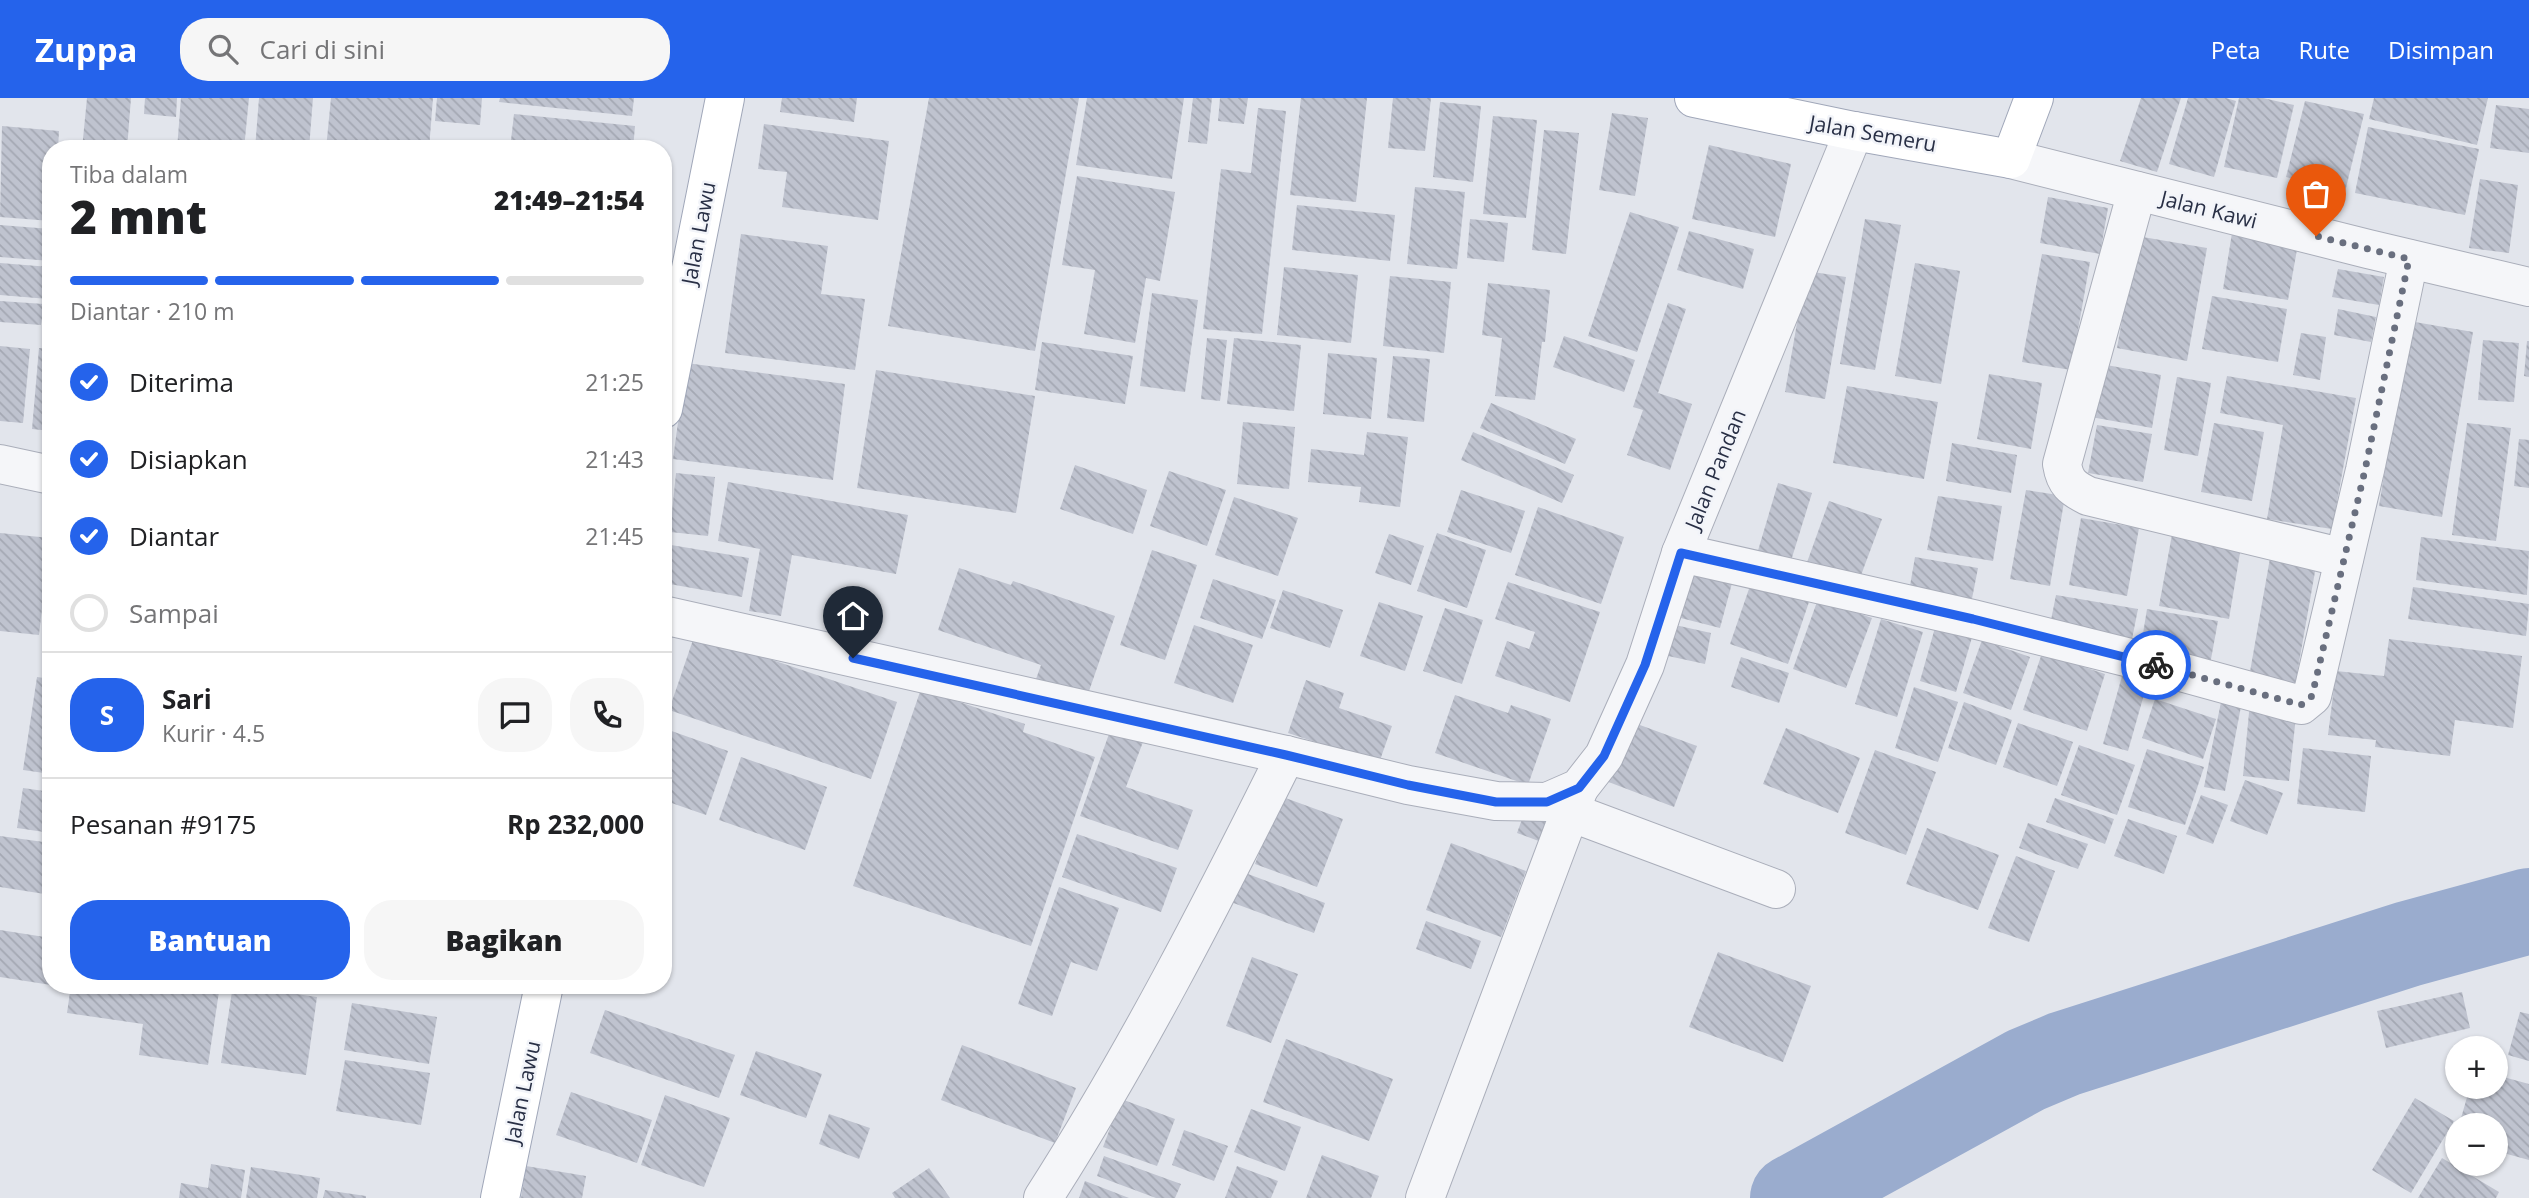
<!DOCTYPE html>
<html lang="id">
<head>
<meta charset="utf-8">
<style>
	body { margin:0; font-family:"Open Sans",sans-serif; background:#f6f6f6; color:#202124; height:100vh; display:flex; flex-direction:column; font-size:26px; white-space:nowrap }
	* { box-sizing:border-box; margin:0 }
	p { font-size:23px; color:#757577 }
	.icon { flex:none; width:38px; height:38px; fill:none; stroke:currentColor; stroke-width:2; stroke-linecap:round; stroke-linejoin:round }
	.map { position:relative; flex:1; overflow:hidden }
	.details { position:absolute; left:42px; top:42px; width:630px; height:854px; display:flex; flex-direction:column; background:#fff; border-radius:28px; box-shadow:0 2px 5px #0004 }
	.details>* { flex:none }
	.tools { position:absolute; left:2445px; top:938px; display:grid; gap:14px }
	.tools a { display:grid; place-items:center; width:63px; height:63px; border-radius:50%; background:#fff; box-shadow:0 2px 5px #0004; font-size:35px }
	.pin { position:absolute; display:grid; place-items:center; width:60px; height:60px; color:#fff; margin:-72px -30px; border-radius:50% 50% 50% 0; rotate:-45deg; box-shadow:0 0 7px #0007 }
	.pin .icon { rotate:45deg }
	.courier { position:absolute; display:grid; place-items:center; width:70px; height:70px; margin:-35px; border:5px solid #2563eb; border-radius:50%; background:#fff; color:#222; box-shadow:0 2px 9px #0007 }
	.head em { font-style:normal; font-weight:800 }
	.head div { display:flex; flex-direction:column-reverse }
	.head { display:flex; align-items:center; justify-content:space-between; height:119px; padding:0 28px }
	h1 { font-size:46px; font-weight:800; line-height:52px }
	.bar { display:grid; grid-template-columns:repeat(4,1fr); gap:10px 7px; align-content:center; height:84px; padding:0 28px }
	.bar i { height:9px; border-radius:5px; background:#e0e0e0 }
	.bar .selected { background:#2563eb }
	.bar p { grid-column:span 4 }
	.line { display:flex; align-items:center; gap:18px; padding:0 28px; border-top:2px solid #e0e0e0 }
	.line div { flex:1 }
	.round { display:grid; place-items:center; flex:none; width:74px; height:74px; border-radius:28px; background:#f6f6f6 }
	ol { padding:0 28px; list-style:none }
	li { display:flex; align-items:center; gap:21px; height:77px }
	li p { margin-inline-start:auto }
	li .icon { padding:7px; border-radius:50%; background:#2563eb; color:#fff; stroke-width:4 }
	li:last-child { color:#757577 }
	li i { width:38px; height:38px; border:4px solid #e0e0e0; border-radius:50% }
	.cta { display:flex; gap:14px; margin-top:auto; padding:14px 28px }
	.cta a { flex:1; height:80px; border-radius:28px; background:#2563eb; color:#fff; font-size:28px; font-weight:800; line-height:80px; text-align:center }
	.cta a+a { background:#f6f6f6; color:#202124 }
	header { display:flex; align-items:center; gap:42px; box-sizing:border-box; height:98px; padding:0 35px; background:#2563eb; color:#fff }
	header strong { font-size:33px }
	nav { display:flex; gap:38px; margin-inline-start:auto; font-size:24px }
	.search { width:490px; height:63px; background:#f6f6f6; display:flex; align-items:center; gap:18px; box-sizing:border-box; padding:0 24px; border-radius:28px; color:#757577; font-size:26px }
	.map>svg:first-child { display:block }
	.lines { fill:none; stroke-linecap:round; stroke-linejoin:round }
	.river { stroke:#9aacce; stroke-width:86 }
	.building { fill:url(#building-back-hatch) }
	.minor-casing { stroke:#aaaeba; stroke-width:40 }
	.major-casing { stroke:#a0a7b9; stroke-width:40 }
	.minor { stroke:#f5f6f9; stroke-width:38 }
	.major { stroke:#fff; stroke-width:38 }
	.done { stroke:#696f7f; stroke-width:7; stroke-dasharray:0 12.6 }
	.route { stroke:#2563eb; stroke-width:9 }
	.labels { text-anchor:middle; dominant-baseline:central; stroke-width:5; stroke-linejoin:round; paint-order:stroke }
	.street-label { font-size:21px; fill:#282f45; stroke:#f2f4f9 }
</style>
</head>
<body>
<header>
<strong>Zuppa</strong>
<div class="search"><svg class="icon" aria-label="search" viewBox="0 0 24 24"><circle cx="10" cy="10" r="6"/><path d="M15 15l6 6"/></svg>Cari di sini</div>
<nav><a>Peta</a><a>Rute</a><a>Disimpan</a></nav>
</header>
<div class="map">
<svg width="2529" height="1100" viewBox="0 0 2529 1100">
	<defs>
		<pattern id="building-back-hatch" width="6" height="6" patternUnits="userSpaceOnUse" patternTransform="scale(1.75)"><rect width="6" height="6" fill="#bfc3cf"/><path d="M-1 5l2 2M0 0l6 6M5-1l2 2" fill="none" stroke="#a4a8b3"/></pattern>
	</defs>
	<rect width="100%" height="100%" fill="#e2e5ec"/>
	<g class="lines">
		<polyline class="river" points="1793,1100 2026,972 2064,956 2408,846 2529,813"/>
	</g>
	<g class="building">
		<polygon points="87,0 131,0 127,51 82,51"/>
		<polygon points="145,0 177,0 176,19 144,16"/>
		<polygon points="181,0 249,0 244,51 177,51"/>
		<polygon points="259,0 313,0 309,51 255,51"/>
		<polygon points="331,0 433,0 429,51 326,51"/>
		<polygon points="437,0 482,0 480,27 435,23"/>
		<polygon points="500,0 634,0 632,18 499,4"/>
		<polygon points="782,0 857,0 854,24 780,14"/>
		<polygon points="929,0 1079,0 1035,253 888,228"/>
		<polygon points="1087,0 1184,0 1172,81 1076,67"/>
		<polygon points="1193,0 1212,0 1207,46 1188,44"/>
		<polygon points="1220,0 1248,0 1244,26 1218,23"/>
		<polygon points="1301,0 1367,0 1356,104 1290,97"/>
		<polygon points="1393,0 1431,0 1425,53 1388,50"/>
		<polygon points="2141,0 2181,0 2157,74 2120,63"/>
		<polygon points="2188,0 2226,0 2236,3 2214,79 2169,66"/>
		<polygon points="2239,0 2263,0 2294,7 2277,80 2224,69"/>
		<polygon points="2374,0 2488,0 2477,47 2369,21"/>
		<polygon points="2305,3 2364,16 2345,94 2286,79"/>
		<polygon points="1440,4 1481,8 1473,84 1433,79"/>
		<polygon points="2496,7 2529,11 2529,55 2490,50"/>
		<polygon points="1258,10 1286,13 1262,236 1203,231 1221,71 1251,75"/>
		<polygon points="1612,15 1648,20 1635,98 1599,92"/>
		<polygon points="514,16 635,28 633,51 510,51"/>
		<polygon points="1493,18 1537,22 1526,120 1483,116"/>
		<polygon points="764,26 889,43 878,122 782,109 787,74 758,71"/>
		<polygon points="2,28 59,33 58,51 51,51 51,123 0,119"/>
		<polygon points="2368,29 2479,51 2465,117 2355,95"/>
		<polygon points="1544,32 1579,35 1566,156 1532,152"/>
		<polygon points="1709,47 1791,66 1775,139 1692,121"/>
		<polygon points="1077,78 1175,94 1160,183 1146,180 1135,245 1084,236 1095,172 1062,167"/>
		<polygon points="2480,81 2518,87 2509,155 2469,150"/>
		<polygon points="1415,89 1465,94 1457,171 1407,166"/>
		<polygon points="2048,99 2108,110 2100,156 2040,145"/>
		<polygon points="1297,107 1395,117 1390,163 1292,152"/>
		<polygon points="1630,114 1679,129 1637,254 1588,238"/>
		<polygon points="1470,121 1508,125 1504,164 1467,160"/>
		<polygon points="1865,121 1901,127 1875,272 1840,266"/>
		<polygon points="0,127 51,131 51,163 0,159"/>
		<polygon points="1689,133 1754,151 1743,191 1677,172"/>
		<polygon points="2232,135 2298,146 2288,202 2223,191"/>
		<polygon points="741,136 828,148 821,196 865,201 855,272 725,255"/>
		<polygon points="2137,138 2207,150 2187,263 2117,250"/>
		<polygon points="2042,156 2090,164 2071,272 2022,264"/>
		<polygon points="0,165 50,169 48,201 0,197"/>
		<polygon points="1915,165 1960,173 1941,286 1895,278"/>
		<polygon points="1284,169 1358,177 1351,245 1277,237"/>
		<polygon points="2338,171 2384,179 2379,207 2332,199"/>
		<polygon points="1806,173 1846,179 1825,301 1785,294"/>
		<polygon points="1390,178 1451,184 1444,255 1383,248"/>
		<polygon points="1488,185 1550,192 1545,244 1542,244 1535,302 1495,298 1502,240 1482,237"/>
		<polygon points="1152,195 1198,202 1185,294 1140,288"/>
		<polygon points="2212,198 2287,211 2278,264 2202,251"/>
		<polygon points="0,203 44,206 41,227 0,224"/>
		<polygon points="1668,205 1686,211 1658,295 1692,306 1670,372 1627,357 1643,312 1633,309"/>
		<polygon points="2338,211 2376,219 2371,244 2334,237"/>
		<polygon points="2409,223 2473,234 2442,419 2379,408"/>
		<polygon points="2301,235 2326,239 2320,282 2293,277"/>
		<polygon points="1564,238 1635,262 1624,294 1553,269"/>
		<polygon points="1207,240 1227,242 1220,303 1201,301"/>
		<polygon points="1234,240 1301,247 1294,313 1227,306"/>
		<polygon points="2483,242 2519,245 2514,304 2478,302"/>
		<polygon points="2527,243 2529,243 2529,279 2524,278"/>
		<polygon points="1042,244 1133,258 1125,306 1035,292"/>
		<polygon points="0,248 30,251 23,325 0,323"/>
		<polygon points="39,250 51,251 51,333 32,331"/>
		<polygon points="1328,255 1377,260 1371,321 1323,316"/>
		<polygon points="1393,258 1430,261 1424,324 1387,320"/>
		<polygon points="686,265 845,286 833,382 673,361"/>
		<polygon points="2101,266 2161,277 2152,330 2091,319"/>
		<polygon points="876,272 1035,298 1016,415 857,390"/>
		<polygon points="1989,276 2042,285 2031,351 1977,341"/>
		<polygon points="2227,278 2356,300 2332,431 2267,421 2283,327 2220,315"/>
		<polygon points="2177,279 2211,285 2198,358 2164,352"/>
		<polygon points="1847,288 1938,304 1924,381 1833,365"/>
		<polygon points="1491,305 1576,341 1565,366 1480,330"/>
		<polygon points="1243,324 1295,329 1289,391 1237,386"/>
		<polygon points="2214,325 2264,334 2252,403 2201,394"/>
		<polygon points="2467,325 2511,330 2496,443 2452,437"/>
		<polygon points="2097,327 2152,336 2143,384 2088,375"/>
		<polygon points="1367,334 1408,339 1400,409 1359,404 1361,389 1308,384 1311,351 1364,357"/>
		<polygon points="1473,334 1574,377 1562,405 1461,362"/>
		<polygon points="2519,341 2529,342 2529,390 2514,388"/>
		<polygon points="1952,345 2017,357 2011,395 1946,383"/>
		<polygon points="1075,367 1147,392 1133,436 1060,411"/>
		<polygon points="1169,373 1226,392 1207,448 1150,428"/>
		<polygon points="676,375 715,379 708,438 670,434"/>
		<polygon points="728,384 908,417 896,476 792,457 781,518 749,513 760,451 718,443"/>
		<polygon points="1778,385 1812,395 1790,466 1757,456"/>
		<polygon points="1461,392 1525,413 1511,455 1447,434"/>
		<polygon points="2026,392 2065,398 2050,488 2010,481"/>
		<polygon points="1938,398 2002,408 1993,463 1927,452"/>
		<polygon points="1234,399 1298,420 1278,478 1215,457"/>
		<polygon points="1829,403 1882,421 1857,488 1805,470"/>
		<polygon points="1538,409 1624,439 1601,506 1515,477"/>
		<polygon points="2081,420 2139,430 2127,498 2069,487"/>
		<polygon points="2173,431 2242,443 2229,521 2159,508"/>
		<polygon points="0,435 50,440 39,537 0,533"/>
		<polygon points="1437,435 1486,452 1467,510 1417,493"/>
		<polygon points="1389,436 1424,448 1411,487 1375,475"/>
		<polygon points="2421,439 2529,453 2527,497 2416,482"/>
		<polygon points="671,447 749,460 742,499 664,485"/>
		<polygon points="1152,452 1197,467 1165,562 1120,547"/>
		<polygon points="1915,459 1978,470 1969,516 1907,505"/>
		<polygon points="2270,460 2316,468 2294,593 2248,585"/>
		<polygon points="1683,462 1735,474 1720,530 1669,517"/>
		<polygon points="959,470 1011,487 1013,483 1115,518 1087,599 1036,581 1041,567 938,532"/>
		<polygon points="1213,481 1276,502 1262,541 1200,520"/>
		<polygon points="1752,482 1810,501 1788,566 1730,546"/>
		<polygon points="1508,484 1600,514 1570,604 1495,578 1507,543 1529,551 1535,534 1495,521"/>
		<polygon points="2413,489 2529,506 2526,538 2408,521"/>
		<polygon points="1283,492 1343,512 1330,550 1270,530"/>
		<polygon points="2056,497 2138,511 2130,551 2048,537"/>
		<polygon points="1818,501 1872,520 1846,590 1793,571"/>
		<polygon points="1379,504 1423,518 1405,573 1360,558"/>
		<polygon points="1445,510 1483,522 1462,586 1423,573"/>
		<polygon points="2147,511 2218,523 2209,572 2139,560"/>
		<polygon points="1881,521 1923,534 1897,619 1855,606"/>
		<polygon points="1666,525 1711,535 1705,566 1659,556"/>
		<polygon points="1936,526 1973,536 1956,594 1920,583"/>
		<polygon points="1194,527 1253,547 1233,605 1174,585"/>
		<polygon points="695,536 897,604 871,681 669,612"/>
		<polygon points="2389,541 2522,558 2513,630 2455,622 2450,658 2375,649 2376,642 2328,637 2336,573 2384,578"/>
		<polygon points="1982,542 2030,559 2011,612 1963,595"/>
		<polygon points="2042,555 2105,576 2087,633 2023,612"/>
		<polygon points="1741,559 1789,575 1779,605 1731,589"/>
		<polygon points="2122,578 2147,586 2128,653 2103,646"/>
		<polygon points="37,579 51,581 51,676 23,672"/>
		<polygon points="1306,582 1344,595 1339,610 1392,628 1379,665 1288,635"/>
		<polygon points="1914,589 1958,604 1938,664 1895,650"/>
		<polygon points="921,591 1025,626 1023,634 1095,659 1031,848 853,788"/>
		<polygon points="1455,597 1508,615 1511,607 1551,621 1528,687 1435,655"/>
		<polygon points="2222,599 2242,603 2225,693 2204,689"/>
		<polygon points="2155,601 2216,621 2203,661 2142,640"/>
		<polygon points="1964,604 2012,622 1996,667 1948,650"/>
		<polygon points="2250,604 2297,609 2289,683 2243,678"/>
		<polygon points="1629,623 1697,648 1674,709 1606,683"/>
		<polygon points="2018,625 2073,644 2057,688 2003,669"/>
		<polygon points="663,630 728,653 706,717 663,702"/>
		<polygon points="1786,630 1860,660 1838,715 1763,686"/>
		<polygon points="1110,633 1143,644 1126,689 1193,712 1178,752 1080,718"/>
		<polygon points="2079,647 2135,667 2117,717 2061,697"/>
		<polygon points="2303,650 2371,658 2365,714 2297,706"/>
		<polygon points="2147,651 2204,669 2185,727 2128,709"/>
		<polygon points="1875,652 1936,674 1906,757 1845,735"/>
		<polygon points="741,659 827,689 805,752 719,722"/>
		<polygon points="2245,682 2283,695 2267,737 2230,723"/>
		<polygon points="23,690 51,694 51,735 17,730"/>
		<polygon points="2201,697 2228,707 2213,746 2186,736"/>
		<polygon points="1280,698 1343,721 1317,789 1255,766"/>
		<polygon points="2055,700 2114,721 2105,746 2046,724"/>
		<polygon points="1525,713 1553,723 1544,745 1517,735"/>
		<polygon points="2128,721 2177,738 2164,776 2114,758"/>
		<polygon points="2028,725 2088,746 2078,771 2019,750"/>
		<polygon points="1927,730 1999,757 1978,812 1906,786"/>
		<polygon points="1077,736 1177,770 1161,814 1062,779"/>
		<polygon points="0,738 51,745 51,797 0,789"/>
		<polygon points="1451,745 1526,773 1501,839 1426,812"/>
		<polygon points="2016,758 2055,773 2029,844 1988,830"/>
		<polygon points="1240,773 1325,805 1314,835 1228,803"/>
		<polygon points="1059,789 1119,810 1097,873 1071,864 1052,918 1018,906"/>
		<polygon points="1426,823 1481,843 1471,871 1416,851"/>
		<polygon points="0,832 51,840 51,887 0,879"/>
		<polygon points="1718,854 1811,888 1783,964 1689,929"/>
		<polygon points="1252,859 1298,876 1271,945 1226,928"/>
		<polygon points="71,887 220,887 208,967 139,957 143,926 67,915"/>
		<polygon points="233,887 317,899 306,977 221,965"/>
		<polygon points="328,887 374,887 372,896 328,891"/>
		<polygon points="2462,894 2470,930 2386,950 2377,913"/>
		<polygon points="352,905 437,919 429,966 344,952"/>
		<polygon points="605,912 735,957 719,1000 590,955"/>
		<polygon points="2520,914 2529,916 2529,963 2508,957"/>
		<polygon points="1286,941 1393,981 1369,1043 1263,1004"/>
		<polygon points="962,947 1076,990 1055,1045 941,1002"/>
		<polygon points="756,953 822,976 806,1020 740,997"/>
		<polygon points="345,962 430,975 421,1027 336,1013"/>
		<polygon points="2496,977 2529,986 2529,1062 2496,1053 2496,1027 2459,1027 2470,989 2496,989"/>
		<polygon points="571,994 652,1022 637,1065 556,1037"/>
		<polygon points="665,997 730,1020 704,1089 641,1067"/>
		<polygon points="2415,1000 2454,1023 2411,1095 2372,1072"/>
		<polygon points="1121,1001 1175,1021 1157,1068 1103,1049"/>
		<polygon points="1251,1011 1301,1029 1285,1073 1234,1054"/>
		<polygon points="829,1016 870,1030 859,1061 819,1046"/>
		<polygon points="1184,1032 1228,1048 1214,1083 1172,1067"/>
		<polygon points="1322,1057 1379,1078 1371,1100 1306,1100"/>
		<polygon points="1104,1058 1181,1086 1175,1100 1156,1100 1097,1078"/>
		<polygon points="2442,1060 2499,1094 2496,1100 2418,1100"/>
		<polygon points="211,1066 245,1072 241,1100 179,1100 181,1085 208,1090"/>
		<polygon points="526,1068 586,1078 582,1100 521,1100"/>
		<polygon points="1237,1068 1278,1083 1271,1100 1225,1100"/>
		<polygon points="251,1069 320,1080 317,1100 246,1100"/>
		<polygon points="929,1070 950,1100 895,1100 892,1095"/>
		<polygon points="1085,1083 1129,1100 1079,1100"/>
		<polygon points="325,1092 366,1098 366,1100 323,1100"/>
	</g>
	<g class="lines">
		<defs>
			<g id="minor">
				<polyline points="2011,61 2368,151 2529,189"/>
				<path d="M2137 93 2062 366C2065 385 2072 390 2088 398L2344 460"/>
				<polyline points="0,366 51,377"/>
				<polyline points="1681,455 1973,521 2130,560 2301,607 2312,598 2365,372 2409,161"/>
				<polyline points="663,517 1286,657 1408,687 1496,703 1547,704 1579,690 1604,658 1645,567 1681,455 1854,33"/>
				<polyline points="1570,714 1776,791"/>
				<path d="M1043 1100C1134 958 1211 808 1286 657"/>
				<polyline points="1425,1100 1579,690"/>
			</g>
			<g id="major">
				<polyline points="1694,0 1854,33 2011,61 2034,0"/>
				<polyline points="663,311 725,0"/>
				<polyline points="500,1100 544,887"/>
			</g>
		</defs>
		<use href="#minor" class="minor-casing"/>
		<use href="#major" class="major-casing"/>
		<use href="#minor" class="minor"/>
		<use href="#major" class="major"/>
	</g>
	<g class="lines">
		<polyline class="done" points="2156,567 2301,607 2312,598 2365,372 2409,161 2316,138"/>
		<polyline class="route" points="853,560 1286,657 1408,687 1496,704 1547,704 1579,690 1604,658 1645,567 1681,455 1973,521 2156,567"/>
	</g>
	<g class="labels">
		<g class="street-label">
			<text transform="translate(1873 35) rotate(10)">Jalan Semeru</text>
			<text transform="translate(2209 111) rotate(14)">Jalan Kawi</text>
			<text transform="translate(698 135) rotate(-79)">Jalan Lawu</text>
			<text transform="translate(1715 371) rotate(-68)">Jalan Pandan</text>
			<text transform="translate(522 994) rotate(-78)">Jalan Lawu</text>
		</g>
	</g>
</svg>
<div class="tools">
<a>+</a>
<a>−</a>
</div>
<div class="pin" style="left:2316px;top:138px;background:#ea580c"><svg class="icon" aria-label="bag" viewBox="0 0 24 24"><path d="M5 8h14l-1 12H6zM9 8a3 3 0 0 1 6 0"/></svg></div>
<div class="pin" style="left:853px;top:560px;background:#1f2937"><svg class="icon" aria-label="home" viewBox="0 0 24 24"><path d="M3 11l9-7 9 7M6 9v11h12V9"/></svg></div>
<div class="courier" style="left:2156px;top:567px"><svg class="icon" aria-label="bike" viewBox="0 0 24 24"><circle cx="6" cy="16" r="4"/><circle cx="18" cy="16" r="4"/><path d="M6 16l4-8h5l3 8M10 8l3 8H6M13 5h3"/></svg></div>
<section class="details">
<div class="head"><div><h1>2 mnt</h1><p>Tiba dalam</p></div><em>21:49–21:54</em></div>
<div class="bar"><i class="selected"></i><i class="selected"></i><i class="selected"></i><i></i><p>Diantar · 210 m</p></div>
<ol>
<li><svg class="icon" aria-label="check" viewBox="0 0 24 24"><path d="M5 12l5 5 9-10"/></svg>Diterima<p>21:25</p></li>
<li><svg class="icon" aria-label="check" viewBox="0 0 24 24"><path d="M5 12l5 5 9-10"/></svg>Disiapkan<p>21:43</p></li>
<li><svg class="icon" aria-label="check" viewBox="0 0 24 24"><path d="M5 12l5 5 9-10"/></svg>Diantar<p>21:45</p></li>
<li><i></i>Sampai</li>
</ol>
<div class="line" style="height:126px"><b class="round" style="background:#2563eb;color:#fff">S</b><div><b>Sari</b><p>Kurir · 4.5</p></div><a class="round"><svg class="icon" aria-label="chat" viewBox="0 0 24 24"><path d="M4 5h16v11H9l-5 4z"/></svg></a><a class="round"><svg class="icon" aria-label="phone" viewBox="0 0 24 24"><path d="M5 4h4l2 5-3 2q2 4 5 5l2-3 5 2v4C11 20 4 13 5 4z"/></svg></a></div>
<div class="line" style="height:91px"><div>Pesanan #9175</div><b>Rp 232,000</b></div>
<div class="cta"><a>Bantuan</a><a>Bagikan</a></div>
</section>
</div>
</body>
</html>
